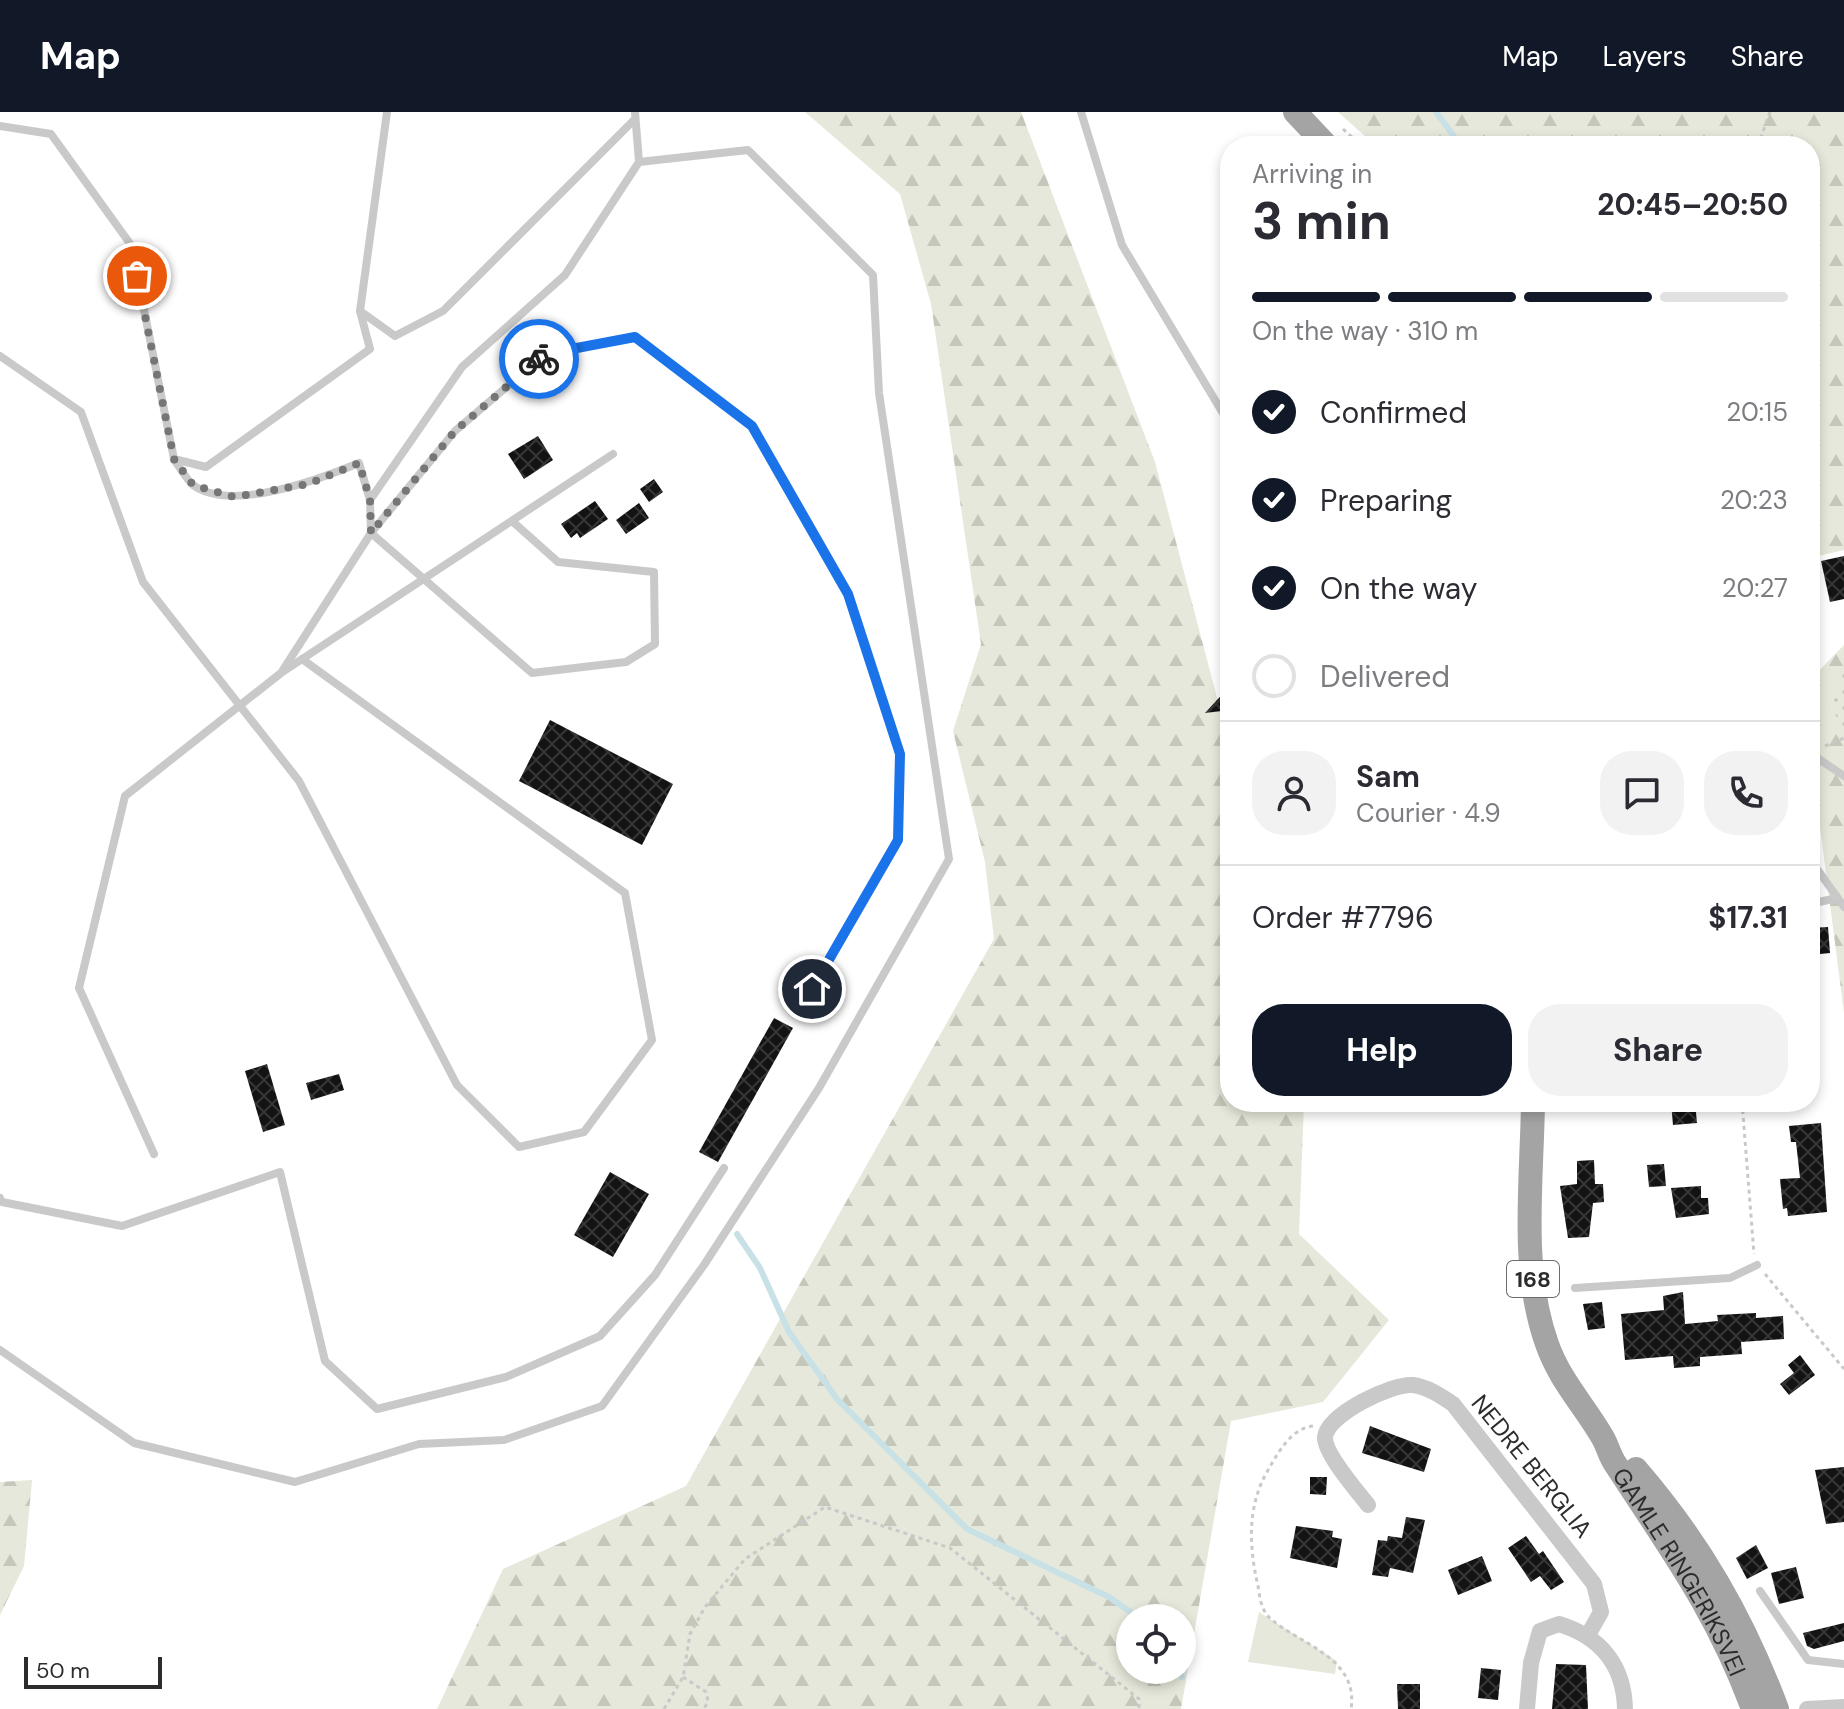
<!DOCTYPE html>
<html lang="en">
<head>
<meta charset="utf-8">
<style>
	body { margin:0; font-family:"DM Sans",sans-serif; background:#f2f2f3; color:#2b2b33; height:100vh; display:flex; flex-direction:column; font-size:30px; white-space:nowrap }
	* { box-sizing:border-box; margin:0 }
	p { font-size:26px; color:#7c7c81 }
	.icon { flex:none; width:44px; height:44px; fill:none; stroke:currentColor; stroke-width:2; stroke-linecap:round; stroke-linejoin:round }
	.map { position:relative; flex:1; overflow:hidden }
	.side { position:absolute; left:1220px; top:24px; width:600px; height:976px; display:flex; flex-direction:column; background:#fff; border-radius:32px; box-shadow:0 4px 12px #0003 }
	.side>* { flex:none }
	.fabs { position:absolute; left:1116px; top:1492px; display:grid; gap:16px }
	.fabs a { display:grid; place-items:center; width:80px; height:80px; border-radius:50%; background:#fff; box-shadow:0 4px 12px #0003; font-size:40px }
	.scale { position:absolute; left:24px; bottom:20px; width:138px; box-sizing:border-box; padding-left:8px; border:4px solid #2c2c2c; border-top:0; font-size:22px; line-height:28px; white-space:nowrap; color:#2c2c2c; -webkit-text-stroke:6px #fff; paint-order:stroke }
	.pin { position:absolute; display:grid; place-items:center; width:68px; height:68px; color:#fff; margin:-34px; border:4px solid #fff; border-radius:50%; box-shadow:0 2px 8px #0007 }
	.courier { position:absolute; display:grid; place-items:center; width:80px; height:80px; margin:-40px; border:6px solid #1a73e8; border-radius:50%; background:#fff; color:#222; box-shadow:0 2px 10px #0007 }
	.head em { font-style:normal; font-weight:700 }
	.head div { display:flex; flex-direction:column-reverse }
	.head { display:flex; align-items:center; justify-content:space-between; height:136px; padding:0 32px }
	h1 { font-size:52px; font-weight:700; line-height:60px }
	.bar { display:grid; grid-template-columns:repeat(4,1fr); gap:12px 8px; align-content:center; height:96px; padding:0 32px }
	.bar i { height:10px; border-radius:6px; background:#e1e1e2 }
	.bar .selected { background:#111827 }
	.bar p { grid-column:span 4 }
	.line { display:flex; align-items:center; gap:20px; padding:0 32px; border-top:2px solid #e1e1e2 }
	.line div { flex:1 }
	.round { display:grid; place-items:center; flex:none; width:84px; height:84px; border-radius:32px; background:#f2f2f3 }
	ol { padding:0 32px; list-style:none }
	li { display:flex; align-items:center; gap:24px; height:88px }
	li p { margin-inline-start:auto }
	li .icon { padding:8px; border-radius:50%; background:#111827; color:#fff; stroke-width:4 }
	li:last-child { color:#7c7c81 }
	li i { width:44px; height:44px; border:4px solid #e1e1e2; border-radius:50% }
	.primary-button { display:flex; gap:16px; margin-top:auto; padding:16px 32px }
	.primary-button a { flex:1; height:92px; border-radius:32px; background:#111827; color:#fff; font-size:32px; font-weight:700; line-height:92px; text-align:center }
	.primary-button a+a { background:#f2f2f3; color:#2b2b33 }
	header { display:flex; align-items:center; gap:48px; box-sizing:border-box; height:112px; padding:0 40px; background:#111827; color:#fff }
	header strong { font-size:38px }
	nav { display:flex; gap:44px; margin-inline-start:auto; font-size:28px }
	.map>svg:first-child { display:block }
	.forest { fill:url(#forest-firs); fill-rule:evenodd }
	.park { fill:url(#park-dots) }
	.pitch { fill:#e5e8da }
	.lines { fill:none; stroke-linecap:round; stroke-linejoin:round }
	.stream { stroke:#c8e1e7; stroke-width:6 }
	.building { fill:url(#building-cross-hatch) }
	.path { stroke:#c9c9c9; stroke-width:3; stroke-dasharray:4 4; stroke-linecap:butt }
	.service { stroke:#c9c9c9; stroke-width:8 }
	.minor { stroke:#c9c9c9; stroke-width:16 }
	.primary { stroke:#a4a4a4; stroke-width:24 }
	.done { stroke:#767676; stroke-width:8; stroke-dasharray:0 14.4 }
	.route { stroke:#1a73e8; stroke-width:10 }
	.labels { text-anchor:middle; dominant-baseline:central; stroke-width:8; stroke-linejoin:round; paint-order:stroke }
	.shield { fill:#fff; stroke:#6b6b6b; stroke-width:2 }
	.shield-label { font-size:22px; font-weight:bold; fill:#2c2c2c }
	.street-label { font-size:24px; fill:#2c2c2c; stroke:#fff }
</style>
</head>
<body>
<header>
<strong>Map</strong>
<nav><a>Map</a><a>Layers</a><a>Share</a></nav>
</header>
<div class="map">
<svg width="1844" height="1597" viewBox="0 0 1844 1597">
	<defs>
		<pattern id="forest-firs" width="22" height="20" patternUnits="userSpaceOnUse" patternTransform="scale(2)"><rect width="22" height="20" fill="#e5e8da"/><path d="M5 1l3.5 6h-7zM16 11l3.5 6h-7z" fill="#c5c7bb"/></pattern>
		<pattern id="park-dots" width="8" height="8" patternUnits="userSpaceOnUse" patternTransform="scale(2)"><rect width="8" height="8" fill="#e5e8da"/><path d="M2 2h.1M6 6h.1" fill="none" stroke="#c5c7bb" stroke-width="1.8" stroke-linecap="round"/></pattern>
		<pattern id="building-cross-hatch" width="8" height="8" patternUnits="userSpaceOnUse" patternTransform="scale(2)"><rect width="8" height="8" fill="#131313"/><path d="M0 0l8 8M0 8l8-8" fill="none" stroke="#363636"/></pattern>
	</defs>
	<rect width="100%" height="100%" fill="#fff"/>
	<g class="forest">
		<path d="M805 0H1021L1155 350 1226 620 1230 990H1304L1299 1122 1389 1208 1323 1290 1231 1309 1181 1597H437L503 1457 686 1374 994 827 985 750 953 619 981 532 931 192 900 82ZM1130 1506H1182V1558H1130Z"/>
		<polygon points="1338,0 1844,0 1844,438 1810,446 1810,34 1376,34"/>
		<polygon points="1844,533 1844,901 1810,637 1810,568"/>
		<polygon points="32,1368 24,1454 0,1503 0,1370"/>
	</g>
	<polygon class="park" points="1844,559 1844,616 1829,593"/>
	<polygon class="pitch" points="1259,1500 1337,1549 1335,1562 1248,1550"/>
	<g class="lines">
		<g class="stream">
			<polyline points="1436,0 1461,34"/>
			<polyline points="737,1122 760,1156 789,1220 837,1287 967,1417 1109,1485 1139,1506"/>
			<polyline points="1180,1558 1182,1565"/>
		</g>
	</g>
	<g class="building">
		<polygon points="538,324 553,348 524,367 508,342"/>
		<polygon points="654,367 663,380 649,390 640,377"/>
		<polygon points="595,389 608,407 580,426 577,421 571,426 561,412"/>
		<polygon points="639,391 649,406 626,422 616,408"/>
		<polygon points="1844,444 1844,487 1830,490 1821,449"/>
		<polygon points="1230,574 1230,598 1205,601"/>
		<polygon points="550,608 673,672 642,733 519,669"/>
		<polygon points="1828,815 1830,841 1810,843 1810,816"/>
		<polygon points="774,906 793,916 718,1050 699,1040"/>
		<polygon points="267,952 285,1013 263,1020 245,959"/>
		<polygon points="339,962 344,978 311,988 306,971"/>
		<polygon points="1671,990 1695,990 1697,1011 1673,1013"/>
		<polygon points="1821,1011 1827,1100 1788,1104 1787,1096 1783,1097 1780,1067 1800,1066 1796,1030 1791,1030 1789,1014"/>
		<polygon points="1594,1048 1595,1072 1603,1072 1604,1090 1593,1091 1589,1125 1568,1126 1560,1074 1577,1072 1577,1049"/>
		<polygon points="1664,1052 1666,1074 1649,1075 1647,1053"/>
		<polygon points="610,1060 649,1082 613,1145 574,1123"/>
		<polygon points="1701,1074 1701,1086 1708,1086 1709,1102 1676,1106 1671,1076"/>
		<polygon points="1683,1180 1685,1212 1718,1209 1717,1203 1756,1201 1756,1206 1783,1204 1784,1227 1741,1230 1742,1242 1700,1245 1700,1254 1674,1256 1673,1244 1625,1248 1621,1202 1664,1198 1663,1184"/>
		<polygon points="1602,1190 1605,1216 1588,1218 1583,1192"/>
		<polygon points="1800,1243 1815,1263 1789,1283 1780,1272 1794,1261 1788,1253"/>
		<polygon points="1370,1314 1431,1337 1424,1360 1362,1341"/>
		<polygon points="1844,1355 1844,1410 1826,1412 1815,1358"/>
		<polygon points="1310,1365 1327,1365 1326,1383 1310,1382"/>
		<polygon points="1406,1405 1425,1408 1413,1461 1390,1456 1388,1465 1372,1463 1378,1428 1387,1429 1388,1424 1402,1426"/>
		<polygon points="1296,1414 1333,1419 1332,1425 1342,1427 1337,1456 1290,1446"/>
		<polygon points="1526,1424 1539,1442 1543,1439 1564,1470 1551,1478 1540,1464 1531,1470 1508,1436"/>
		<polygon points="1756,1433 1768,1456 1747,1467 1736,1446"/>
		<polygon points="1482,1444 1492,1469 1458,1483 1448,1458"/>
		<polygon points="1796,1455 1804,1486 1779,1492 1771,1461"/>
		<polygon points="1844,1511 1844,1529 1814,1537 1807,1534 1803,1521"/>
		<polygon points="1556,1552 1586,1553 1588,1597 1552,1597"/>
		<polygon points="1481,1556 1501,1558 1498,1588 1478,1586"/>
		<polygon points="1397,1572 1420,1572 1420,1597 1398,1597"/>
	</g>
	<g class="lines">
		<g class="path">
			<polyline points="1343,17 1362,34"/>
			<polyline points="1758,34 1770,0"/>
			<polyline points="1825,634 1844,626"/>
			<polyline points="1810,703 1814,735"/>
			<polyline points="1742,990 1754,1142"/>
			<polyline points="1765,1162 1844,1257"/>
			<path d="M1313 1314C1290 1317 1278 1341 1267 1360 1247 1395 1249 1435 1258 1474 1260 1486 1261 1499 1271 1507 1301 1533 1359 1546 1351 1597"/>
			<polyline points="683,1565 706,1580 708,1589 704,1597"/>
			<polyline points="664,1597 683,1565 690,1522 705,1495 745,1447 825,1395 950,1436 1139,1587 1139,1597"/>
		</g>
		<g class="service">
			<polyline points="387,0 360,199 395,224 443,199 634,8"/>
			<polyline points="1081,0 1122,133 1230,313"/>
			<polyline points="0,14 51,22 131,133 174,347 206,355 370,237 360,199"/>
			<polyline points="0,244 81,300 143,470 299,669 457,973 519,1035 584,1020 652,928 625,781 302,547"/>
			<path d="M174 348C180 355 186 367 193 373 231 401 320 367 359 351L370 388 371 421 283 558"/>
			<polyline points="370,388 462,255 565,163 639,50 635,0"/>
			<polyline points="512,409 558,450 654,460 655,532 626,550 532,561 371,421 455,319 545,242 635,225 752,314 848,482 900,642 898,728 798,902"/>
			<polyline points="1810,641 1844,664"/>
			<polyline points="1810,747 1844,795"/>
			<polyline points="1810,792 1837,786"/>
			<polyline points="154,1042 79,876 125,684 281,561 613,342"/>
			<polyline points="0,1086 2,1090 122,1114 280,1060 325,1249 377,1297 506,1265 600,1224 655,1163 724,1056"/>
			<polyline points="1575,1176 1730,1166 1757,1153"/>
			<polyline points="0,1238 134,1331 295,1370 419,1332 504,1328 602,1294 704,1153 819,976 949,747 879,281 873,163 748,38 639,50"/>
			<polyline points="1760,1479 1808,1548 1844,1552"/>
		</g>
		<g class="minor">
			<path d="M1368 1393C1357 1379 1324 1341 1325 1325 1328 1302 1392 1271 1413 1273 1428 1275 1441 1284 1453 1292L1594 1472 1601 1500 1588 1523"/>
			<path d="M1527 1597 1531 1551 1540 1519 1559 1512C1601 1525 1624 1553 1625 1597"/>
			<polyline points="1807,1597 1844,1595"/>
		</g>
		<g class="primary">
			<polyline points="1295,0 1327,34"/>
			<path id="s1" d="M1533 990C1532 1069 1520 1157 1547 1232 1560 1269 1584 1293 1603 1326 1608 1335 1610 1345 1616 1353 1671 1438 1717 1499 1753 1597"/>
			<path d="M1636 1357C1699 1430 1743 1506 1777 1597"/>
		</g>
	</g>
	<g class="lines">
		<polyline class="done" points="137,164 174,347 193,373 234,385 308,372 359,351 370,388 371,421 455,319 539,247"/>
		<polyline class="route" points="539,247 545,242 635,225 752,314 848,482 900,642 898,728 812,877"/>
	</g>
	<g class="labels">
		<rect class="shield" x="1507" y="1149" width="52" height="36" rx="6"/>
		<g class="shield-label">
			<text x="1533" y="1167">168</text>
		</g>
		<g class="street-label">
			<text transform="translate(1532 1354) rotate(51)">NEDRE BERGLIA</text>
			<text stroke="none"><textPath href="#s1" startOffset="508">GAMLE RINGERIKSVEI</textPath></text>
		</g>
	</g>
</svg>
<div class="fabs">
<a><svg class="icon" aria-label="locate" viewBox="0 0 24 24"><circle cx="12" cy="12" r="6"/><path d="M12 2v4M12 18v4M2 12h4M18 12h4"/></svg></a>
</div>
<div class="scale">50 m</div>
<div class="pin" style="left:137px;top:164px;background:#ea580c"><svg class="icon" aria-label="bag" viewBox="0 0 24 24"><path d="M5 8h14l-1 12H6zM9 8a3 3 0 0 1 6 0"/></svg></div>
<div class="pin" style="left:812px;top:877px;background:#1f2937"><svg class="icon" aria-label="home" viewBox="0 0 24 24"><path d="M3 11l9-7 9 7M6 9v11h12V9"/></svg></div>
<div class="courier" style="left:539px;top:247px"><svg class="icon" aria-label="bike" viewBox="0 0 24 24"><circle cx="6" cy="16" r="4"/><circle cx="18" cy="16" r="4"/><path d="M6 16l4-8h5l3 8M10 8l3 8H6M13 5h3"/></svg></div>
<section class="side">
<div class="head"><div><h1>3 min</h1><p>Arriving in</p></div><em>20:45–20:50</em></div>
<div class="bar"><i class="selected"></i><i class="selected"></i><i class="selected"></i><i></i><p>On the way · 310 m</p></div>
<ol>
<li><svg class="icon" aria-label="check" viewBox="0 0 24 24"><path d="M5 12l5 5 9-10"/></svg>Confirmed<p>20:15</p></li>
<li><svg class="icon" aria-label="check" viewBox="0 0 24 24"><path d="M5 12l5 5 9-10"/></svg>Preparing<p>20:23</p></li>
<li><svg class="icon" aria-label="check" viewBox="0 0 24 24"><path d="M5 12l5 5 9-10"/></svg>On the way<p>20:27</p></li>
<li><i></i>Delivered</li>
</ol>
<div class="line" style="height:144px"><a class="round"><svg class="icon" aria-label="person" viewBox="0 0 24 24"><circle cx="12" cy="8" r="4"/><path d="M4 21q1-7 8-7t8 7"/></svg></a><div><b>Sam</b><p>Courier · 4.9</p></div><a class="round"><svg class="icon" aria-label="chat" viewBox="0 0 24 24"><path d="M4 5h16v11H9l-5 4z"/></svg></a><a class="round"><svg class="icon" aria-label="phone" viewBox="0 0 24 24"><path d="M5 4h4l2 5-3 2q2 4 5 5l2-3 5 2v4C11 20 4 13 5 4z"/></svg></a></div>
<div class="line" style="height:104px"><div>Order #7796</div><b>$17.31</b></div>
<div class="primary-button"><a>Help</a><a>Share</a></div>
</section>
</div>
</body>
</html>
